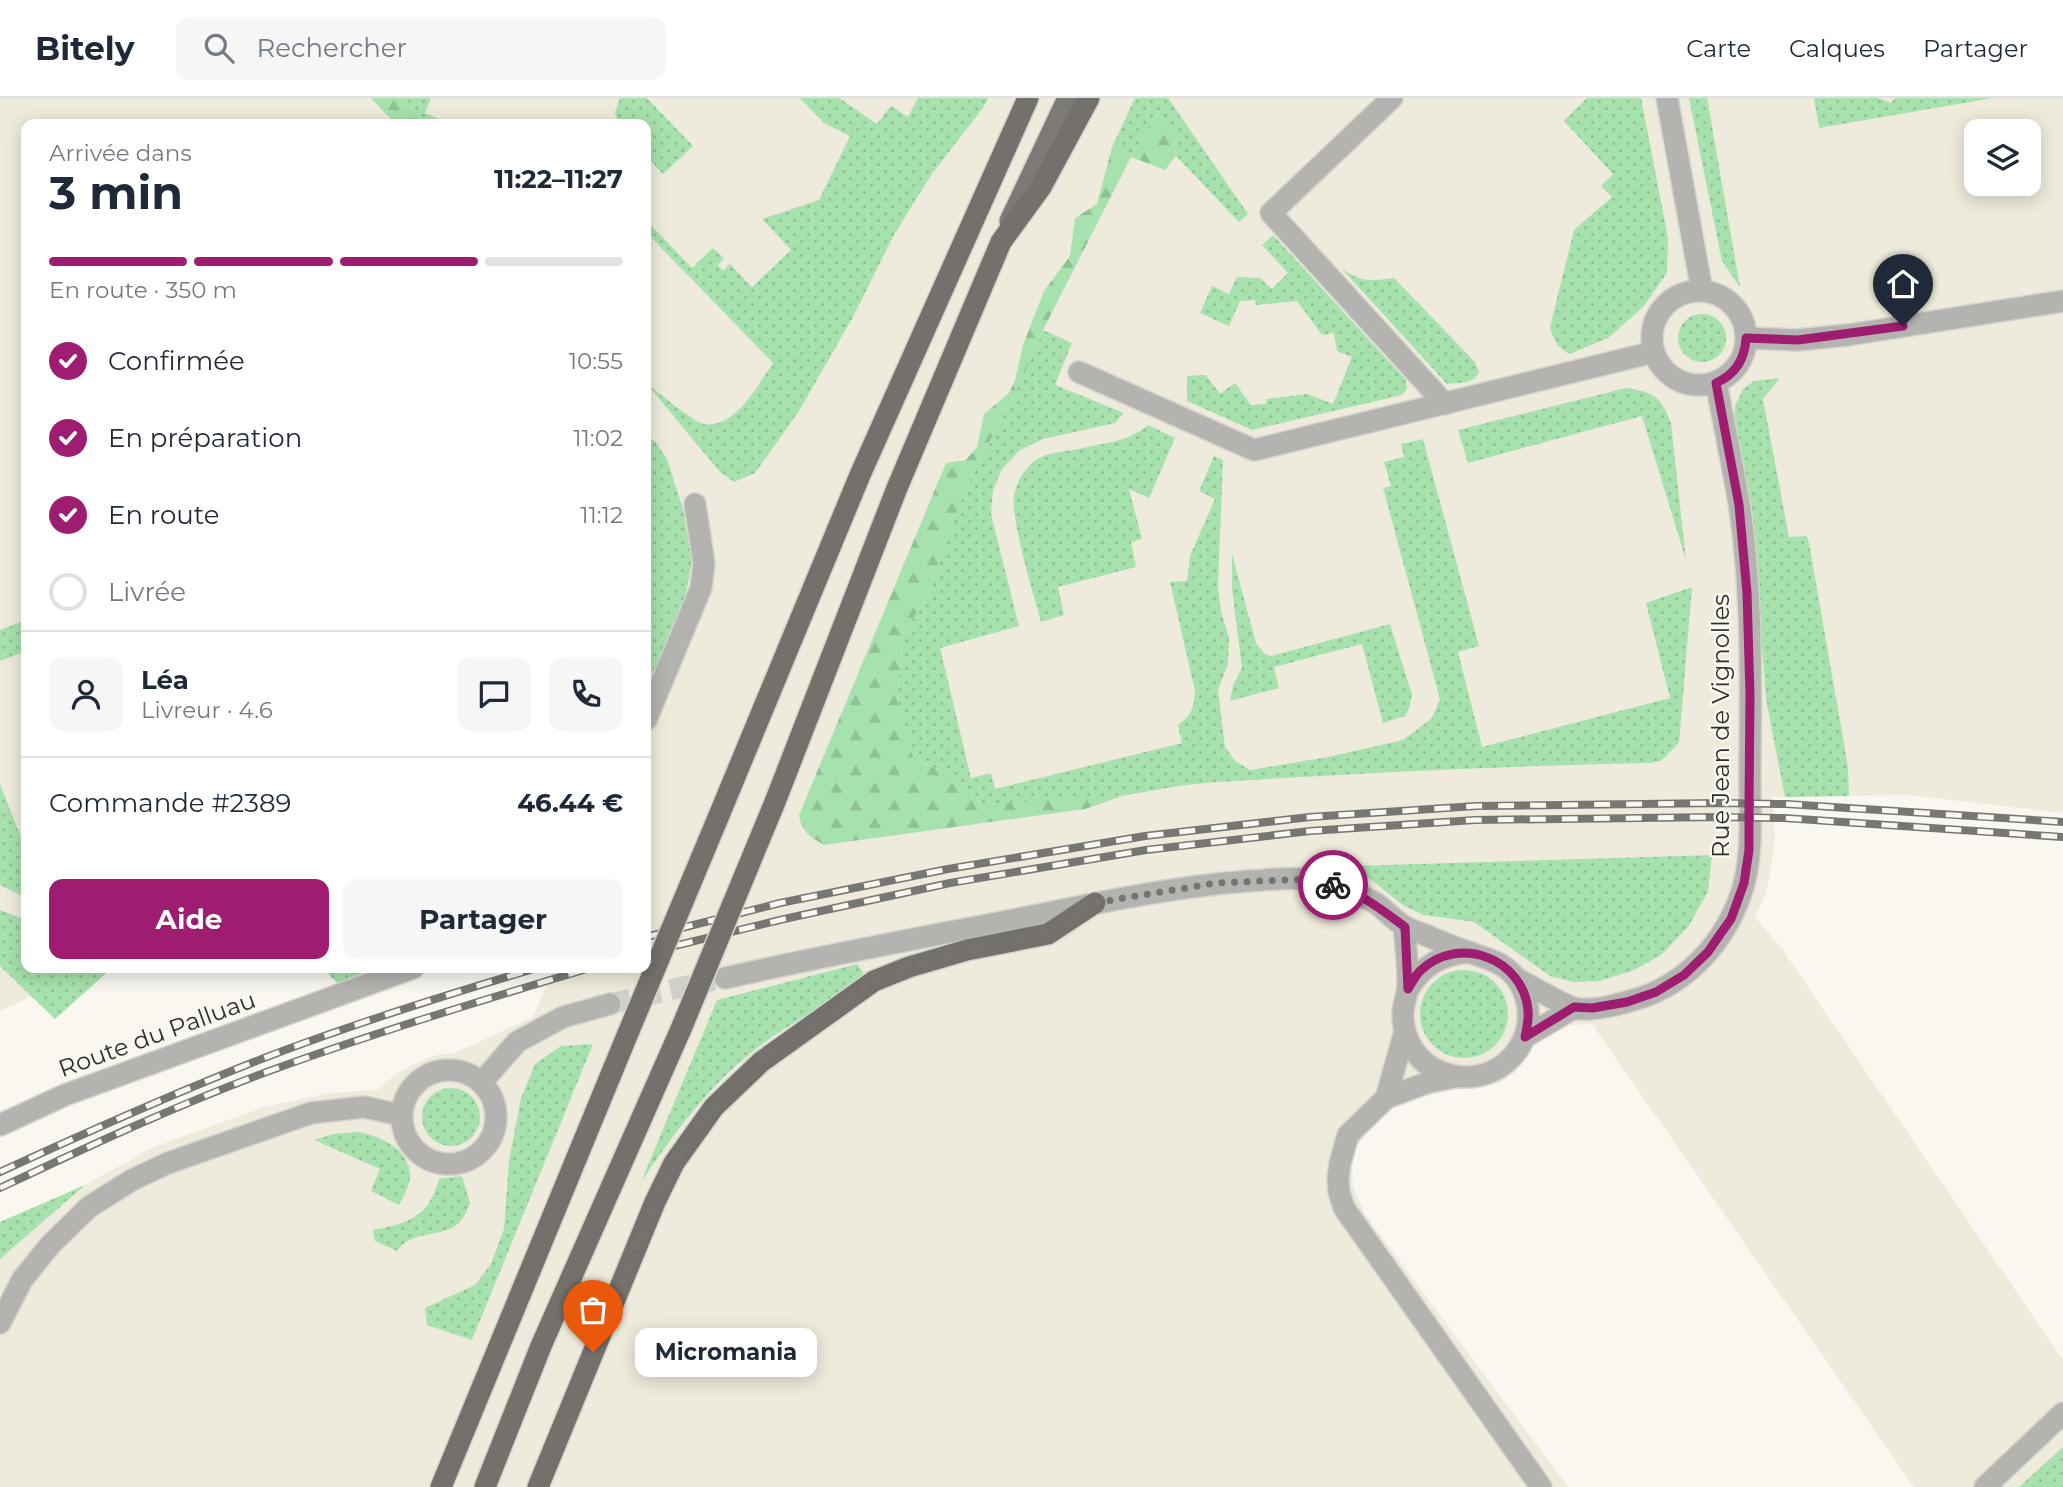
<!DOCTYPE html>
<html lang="fr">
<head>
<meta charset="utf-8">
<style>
	body { margin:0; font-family:Montserrat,sans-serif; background:#f6f6f7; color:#1f2937; height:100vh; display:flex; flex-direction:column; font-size:26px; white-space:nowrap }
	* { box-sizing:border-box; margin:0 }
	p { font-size:23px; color:#747a83 }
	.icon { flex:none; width:38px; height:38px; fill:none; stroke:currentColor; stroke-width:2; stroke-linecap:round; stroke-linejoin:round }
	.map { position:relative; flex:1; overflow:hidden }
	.side { position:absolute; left:21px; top:21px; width:630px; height:854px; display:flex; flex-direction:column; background:#fff; border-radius:14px; box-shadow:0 4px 18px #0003 }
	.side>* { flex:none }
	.tools { position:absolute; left:1964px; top:21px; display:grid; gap:14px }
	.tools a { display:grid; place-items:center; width:77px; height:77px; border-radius:14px; background:#fff; box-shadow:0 4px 18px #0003; font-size:35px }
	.pin { position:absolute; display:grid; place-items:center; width:60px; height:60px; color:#fff; margin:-72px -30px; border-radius:50% 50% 50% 0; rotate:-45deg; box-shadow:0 0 7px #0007 }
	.pin .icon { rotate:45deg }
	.courier { position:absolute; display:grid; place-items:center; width:70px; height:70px; margin:-35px; border:5px solid #9e1d70; border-radius:50%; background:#fff; color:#222; box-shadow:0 2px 9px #0007 }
	.bubble { position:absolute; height:49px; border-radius:14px; background:#fff; box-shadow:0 4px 18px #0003; font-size:23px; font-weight:700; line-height:49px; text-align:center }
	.summary em { font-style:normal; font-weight:700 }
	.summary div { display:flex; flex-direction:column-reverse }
	.summary { display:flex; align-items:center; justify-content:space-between; height:119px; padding:0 28px }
	h1 { font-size:46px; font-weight:700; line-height:52px }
	.bar { display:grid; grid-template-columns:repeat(4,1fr); gap:10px 7px; align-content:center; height:84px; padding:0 28px }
	.bar i { height:9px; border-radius:5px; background:#e0e1e3 }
	.bar .selected { background:#9e1d70 }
	.bar p { grid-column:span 4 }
	.line { display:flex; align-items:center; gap:18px; padding:0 28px; border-top:2px solid #e0e1e3 }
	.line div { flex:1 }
	.round { display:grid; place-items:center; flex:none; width:74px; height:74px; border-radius:14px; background:#f6f6f7 }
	ol { padding:0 28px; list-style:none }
	li { display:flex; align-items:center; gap:21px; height:77px }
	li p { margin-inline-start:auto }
	li .icon { padding:7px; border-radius:50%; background:#9e1d70; color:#fff; stroke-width:4 }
	li:last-child { color:#747a83 }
	li i { width:38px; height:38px; border:4px solid #e0e1e3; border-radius:50% }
	.cta { display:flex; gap:14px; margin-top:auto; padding:14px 28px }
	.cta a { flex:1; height:80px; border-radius:14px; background:#9e1d70; color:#fff; font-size:28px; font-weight:700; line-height:80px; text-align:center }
	.cta a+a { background:#f6f6f7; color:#1f2937 }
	header { display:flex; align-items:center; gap:42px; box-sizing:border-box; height:98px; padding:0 35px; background:#fff; border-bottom:2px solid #e0e1e3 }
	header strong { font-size:33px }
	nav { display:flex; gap:38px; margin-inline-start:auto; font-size:24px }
	.search { width:490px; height:63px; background:#f6f6f7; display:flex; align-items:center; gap:18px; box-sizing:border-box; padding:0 24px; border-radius:14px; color:#747a83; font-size:26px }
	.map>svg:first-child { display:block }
	.built { fill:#eeebdc; fill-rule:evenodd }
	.grass { fill:url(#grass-dots) }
	.forest { fill:url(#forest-firs) }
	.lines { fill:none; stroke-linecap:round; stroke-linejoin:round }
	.minor-tunnel { stroke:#d0cfc9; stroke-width:21; stroke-dasharray:21 10; stroke-linecap:butt }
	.minor-casing { stroke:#d4d3cd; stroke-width:24 }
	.primary-casing { stroke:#d4d3cd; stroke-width:24 }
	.trunk-casing { stroke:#d4d3cd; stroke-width:24 }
	.minor { stroke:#b5b3b0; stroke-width:21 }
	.primary { stroke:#7d7a75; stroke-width:21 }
	.trunk { stroke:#74706b; stroke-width:21 }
	.rail-casing { stroke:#777672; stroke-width:8 }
	.rail { stroke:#f9f7f0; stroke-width:5; stroke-dasharray:16; stroke-linecap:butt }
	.trunk-bridge-casing { stroke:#d4d3cd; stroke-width:24; stroke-linecap:butt }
	.trunk-bridge { stroke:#74706b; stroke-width:21 }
	.done { stroke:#757470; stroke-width:7; stroke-dasharray:0 12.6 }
	.route { stroke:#9e1d70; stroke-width:9 }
	.labels { text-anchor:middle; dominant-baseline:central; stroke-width:5; stroke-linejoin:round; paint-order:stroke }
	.street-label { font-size:24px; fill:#2e2e2b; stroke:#f9f7f0 }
</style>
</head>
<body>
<header>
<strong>Bitely</strong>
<div class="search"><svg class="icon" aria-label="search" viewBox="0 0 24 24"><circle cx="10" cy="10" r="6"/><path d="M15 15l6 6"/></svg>Rechercher</div>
<nav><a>Carte</a><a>Calques</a><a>Partager</a></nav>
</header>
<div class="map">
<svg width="2063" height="1389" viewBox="0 0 2063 1389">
	<defs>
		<pattern id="grass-dots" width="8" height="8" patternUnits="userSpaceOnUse" patternTransform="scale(1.75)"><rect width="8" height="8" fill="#a7e1ad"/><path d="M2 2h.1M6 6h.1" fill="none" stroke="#90c195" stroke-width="1.8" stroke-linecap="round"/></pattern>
		<pattern id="forest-firs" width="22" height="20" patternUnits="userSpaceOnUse" patternTransform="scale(1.75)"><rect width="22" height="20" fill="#a7e1ad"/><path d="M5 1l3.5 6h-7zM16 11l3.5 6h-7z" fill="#90c195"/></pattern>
	</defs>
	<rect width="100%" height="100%" fill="#f9f7f0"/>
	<g class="built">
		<polygon points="0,0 371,0 395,26 26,26 26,870 112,870 55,921 31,898 0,913"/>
		<path d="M422 0H2063V715L1908 697 1772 699 1775 739 1771 771 1766 795 1755 819 1782 851 2063 1262V1349L2019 1389H1914L1592 926 1539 929 1526 961 1515 974 1501 984 1486 989 1453 992 1400 1004 1365 1037 1355 1052 1352 1067 1353 1089 1365 1116 1568 1389H0V1161L85 1087 154 1049 264 1009 330 995 377 992 395 977 416 965 437 957 455 955 533 919 554 870H646V26H426ZM1976 33H2028V86H1976Z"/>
	</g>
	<g class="grass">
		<polygon points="404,0 431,0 425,15 452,26 426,26"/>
		<polygon points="620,0 647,0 693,48 663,76 646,58 646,26 618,26 615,14"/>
		<path d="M800 0H839L877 26 891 8 908 19 918 0H988L983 10 931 77 894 137 853 219 799 313 755 375 734 384 720 374 646 285C657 293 693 324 704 326 735 331 758 287 773 265L646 134V122L692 170 713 150 724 160 718 167 723 173 730 166 752 189 791 152 762 121 819 102 850 38 824 25Z"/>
		<polygon points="1135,0 1168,0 1248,116 1239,124 1176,58 1174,40 1158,14 1132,57 1112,49"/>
		<path d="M1587 0H1641L1668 140 1667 175 1643 209 1608 240 1569 256C1558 250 1553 241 1550 229L1574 132 1612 99 1601 88 1613 76 1564 23Z"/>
		<polygon points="1689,0 1707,0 1740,189 1722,163"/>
		<polygon points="1814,0 1878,0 1891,5 1895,0 1993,0 1819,30"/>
		<polygon points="1273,137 1406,282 1407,291 1402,297 1252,332 1187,303 1187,278 1206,277 1220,296 1235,285 1251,307 1266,306 1266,301 1308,296 1333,306 1352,259 1337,253 1334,235 1322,237 1297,203 1256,207 1255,202 1240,203 1229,228 1200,215 1212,188 1229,196 1237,179 1260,180 1272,191 1288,175 1262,147"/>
		<path d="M1341 170C1362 185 1369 183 1394 180L1475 264 1479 274C1473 287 1459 284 1447 286Z"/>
		<circle cx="1702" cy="240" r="24"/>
		<path d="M1043 232 1072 245 1055 287 1124 315 1115 325 1043 341 1020 352 1002 371 993 392 991 416 1019 528 940 550 971 680 991 675 995 691 1182 645 1178 627C1192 617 1194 609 1195 593L1170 484 1187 483 1190 458 1215 401 1199 393 1214 358 1223 362 1218 488 1221 513 1229 540 1228 566 1218 592 1225 649 1235 663 1250 672 1328 659 1403 642 1432 620 1440 601 1383 390 1391 388 1384 364 1404 359 1401 346 1423 341 1479 548 1458 554 1482 649 1670 600 1646 505 1692 489 1679 645 1661 663 1650 665C1501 668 1353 675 1205 685 1178 687 1152 693 1126 697 1079 703 1030 703 983 706L956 678 914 662 897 604 903 536 929 496 939 461 967 387 1025 275Z"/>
		<polygon points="1780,280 1763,301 1789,439 1807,438 1809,445 1848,669 1849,698 1785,699 1766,601 1751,404 1734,327 1735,308 1743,291 1754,283"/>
		<path d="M1626 290C1653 294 1661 298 1671 325L1686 462 1642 318 1468 365 1458 332Z"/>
		<path d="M1148 327 1175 340 1149 400 1129 391 1142 441 1131 444 1136 469 1058 489 1064 517 1041 524C1034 497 1010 420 1014 397 1017 382 1027 366 1041 359 1052 354 1067 353 1078 351 1104 345 1128 344 1148 327Z"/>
		<polygon points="646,339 655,343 667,361 683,411 692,463 683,512 646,604"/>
		<polygon points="1232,456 1256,545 1265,556 1271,558 1390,526 1412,597 1409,611 1405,618 1383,625 1362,546 1274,569 1279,590 1230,603 1233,587 1242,570 1232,491"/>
		<polygon points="26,522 26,553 0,563 0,532"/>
		<polygon points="0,686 26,752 26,800 0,787"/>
		<polygon points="1712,757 1708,794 1688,829 1661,857 1632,873 1599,883 1573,884 1550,878 1474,824 1424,817 1404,808 1354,768"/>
		<polygon points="0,812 26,822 26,870 112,870 55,921 0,868"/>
		<path d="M857 866 863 874V879C828 908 786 926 752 954 707 990 673 1037 641 1084L717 902Z"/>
		<polygon points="323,870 377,870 337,885"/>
		<circle cx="1464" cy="916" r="44"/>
		<polygon points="593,946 472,1242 427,1227 425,1210 475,1187 491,1166 504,1131 509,1063 521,1000 535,966 561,948"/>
		<circle cx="451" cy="1019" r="29"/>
		<path d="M359 1034C379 1038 408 1050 410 1075 411 1085 404 1098 399 1107L371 1093 380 1071 314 1042 334 1036Z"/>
		<path d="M462 1078 470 1105C467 1112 464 1120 459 1125 443 1140 410 1132 397 1153L375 1143 373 1132C409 1125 429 1119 439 1081Z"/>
		<polygon points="85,1087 0,1161 0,1124"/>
		<polygon points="2063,1349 2063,1389 2019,1389"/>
	</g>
	<g class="forest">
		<polygon points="371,0 404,0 426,26 395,26"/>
		<path d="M1158 14 1174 40 1176 58 1165 72 1131 59 1043 232 1025 275 967 387 939 461 929 496 903 536 897 604 914 662 956 678 983 706 1125 697 1085 711 824 747C809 738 802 734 799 717L946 365 966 362 977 349 984 316 1009 295 1015 282 1023 247 1044 193 1070 158 1075 120 1097 106 1112 49 1132 57Z"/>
	</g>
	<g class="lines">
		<polyline class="minor-tunnel" points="610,906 714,882"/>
		<defs>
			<g id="minor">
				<polyline points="1392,0 1271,115 1445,306"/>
				<polyline points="1667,0 1702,193"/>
				<circle cx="1699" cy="240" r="47"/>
				<polyline points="1747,240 1798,242 1848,237 2063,203"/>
				<polyline points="1079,274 1254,352 1654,254"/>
				<polyline points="646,622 701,490 704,465 695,406"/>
				<path d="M725 880C830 856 937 837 1043 816 1111 802 1180 788 1249 783 1267 782 1288 779 1306 781 1330 783 1357 794 1377 806 1386 813 1394 822 1404 828 1410 832 1418 834 1425 837 1439 843 1454 849 1468 854 1489 861 1508 865 1520 886 1549 940 1497 996 1441 974 1417 965 1402 940 1403 915 1403 905 1408 896 1408 887 1408 867 1406 848 1404 829"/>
				<path d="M1517 881C1531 888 1561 906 1574 910 1593 915 1628 904 1646 898 1695 879 1730 836 1744 786 1754 747 1749 704 1750 664 1751 579 1752 490 1739 405 1732 365 1724 325 1716 285"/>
				<path d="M1408 891C1424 867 1440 857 1469 854"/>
				<polyline points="1525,939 1574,910"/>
				<circle cx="449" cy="1019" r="47"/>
				<polyline points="1455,979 1429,984 1386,1000 1348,1037 1340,1065 1338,1080 1339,1094 1344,1110 1541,1389"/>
				<polyline points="482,984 517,944 563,919 610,906"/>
				<polyline points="1386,1000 1405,933"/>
				<polyline points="0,1027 65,997 413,870"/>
				<polyline points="0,1225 22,1182 50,1147 89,1109 132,1082 168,1065 311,1015 364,1009 401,1017"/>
				<polyline points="1985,1389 2063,1315"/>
			</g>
			<polyline id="primary" points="1010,123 1068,0"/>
			<g id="trunk">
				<polyline points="775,704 897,390 1001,144 1041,89 1089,0"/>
				<polyline points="720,715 860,377 1028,0"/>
				<polyline points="441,1389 626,940"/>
				<polyline points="485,1389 541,1248 681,931"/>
				<polyline points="538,1389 655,1104 674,1065 714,1009 761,964 874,883 909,869 967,852 1048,836 1095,805"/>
			</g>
		</defs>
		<use href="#minor" class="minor-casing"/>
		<use href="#primary" class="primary-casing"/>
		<use href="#trunk" class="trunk-casing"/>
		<use href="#minor" class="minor"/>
		<use href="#primary" class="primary"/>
		<use href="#trunk" class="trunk"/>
		<defs>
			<g id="rail">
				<polyline points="646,839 780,805 948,771 1145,738 1310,719 1476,708 1719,705 1786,706 2063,724"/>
				<polyline points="646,855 784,821 950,785 1146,752 1310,733 1475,722 1719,719 1784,720 2063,739"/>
				<path d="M0 1074C87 1034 175 995 264 960 353 926 445 897 537 870"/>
				<path d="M0 1090C89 1048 179 1006 272 972 377 934 483 902 590 870"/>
			</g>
		</defs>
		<use href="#rail" class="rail-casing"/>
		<use href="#rail" class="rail"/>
		<defs>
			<g id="trunk-bridge">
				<polyline points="681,931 775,704"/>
				<polyline points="626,940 720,715"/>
			</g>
		</defs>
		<use href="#trunk-bridge" class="trunk-bridge-casing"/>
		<use href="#trunk-bridge" class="trunk-bridge"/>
	</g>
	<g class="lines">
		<polyline class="done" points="593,1254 655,1104 674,1065 715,1009 761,964 874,883 909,869 967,852 1048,836 1094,805 1216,785 1307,781 1333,787"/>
		<path class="route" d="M1333 787C1362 796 1381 811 1405 829L1408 891C1412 885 1415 878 1420 873 1458 836 1523 860 1528 912 1529 921 1527 930 1525 939L1574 909 1592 910 1627 904 1656 894 1684 877 1708 854 1721 835 1731 821 1744 785 1749 752V707L1750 597 1747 495 1739 407 1716 285C1736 276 1745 261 1746 240L1798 242 1903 228"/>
	</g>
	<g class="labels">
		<g class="street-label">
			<text transform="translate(1720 628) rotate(-90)">Rue Jean de Vignolles</text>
			<text transform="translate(157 936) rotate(-20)">Route du Palluau</text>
		</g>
	</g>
</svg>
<div class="tools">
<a><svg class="icon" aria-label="layers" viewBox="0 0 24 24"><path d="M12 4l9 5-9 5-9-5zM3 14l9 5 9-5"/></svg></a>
</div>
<div class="pin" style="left:593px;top:1254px;background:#ea580c"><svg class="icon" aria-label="bag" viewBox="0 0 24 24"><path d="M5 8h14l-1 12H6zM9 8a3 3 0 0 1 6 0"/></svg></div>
<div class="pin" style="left:1903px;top:228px;background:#1f2937"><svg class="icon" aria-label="home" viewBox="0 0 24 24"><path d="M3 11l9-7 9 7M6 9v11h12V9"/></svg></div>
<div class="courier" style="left:1333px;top:787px"><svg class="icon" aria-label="bike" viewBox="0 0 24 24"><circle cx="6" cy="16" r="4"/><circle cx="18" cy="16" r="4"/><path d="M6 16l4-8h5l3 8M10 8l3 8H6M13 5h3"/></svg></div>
<div class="bubble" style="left:635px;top:1230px;width:182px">Micromania</div>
<section class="side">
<div class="summary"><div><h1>3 min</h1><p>Arrivée dans</p></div><em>11:22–11:27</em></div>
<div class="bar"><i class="selected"></i><i class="selected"></i><i class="selected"></i><i></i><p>En route · 350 m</p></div>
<ol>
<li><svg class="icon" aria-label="check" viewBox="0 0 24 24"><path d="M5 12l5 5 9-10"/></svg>Confirmée<p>10:55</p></li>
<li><svg class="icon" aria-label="check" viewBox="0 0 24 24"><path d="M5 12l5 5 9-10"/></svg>En préparation<p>11:02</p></li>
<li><svg class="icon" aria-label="check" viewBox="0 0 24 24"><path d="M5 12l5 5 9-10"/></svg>En route<p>11:12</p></li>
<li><i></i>Livrée</li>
</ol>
<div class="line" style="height:126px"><a class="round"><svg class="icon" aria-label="person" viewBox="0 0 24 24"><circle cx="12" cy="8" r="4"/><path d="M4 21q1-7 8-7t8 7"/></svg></a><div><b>Léa</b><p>Livreur · 4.6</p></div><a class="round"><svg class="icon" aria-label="chat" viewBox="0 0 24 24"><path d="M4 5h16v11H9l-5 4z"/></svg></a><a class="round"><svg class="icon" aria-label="phone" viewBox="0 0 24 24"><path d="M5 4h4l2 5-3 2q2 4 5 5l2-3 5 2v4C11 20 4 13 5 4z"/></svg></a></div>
<div class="line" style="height:91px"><div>Commande #2389</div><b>46.44 €</b></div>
<div class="cta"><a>Aide</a><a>Partager</a></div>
</section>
</div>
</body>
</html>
